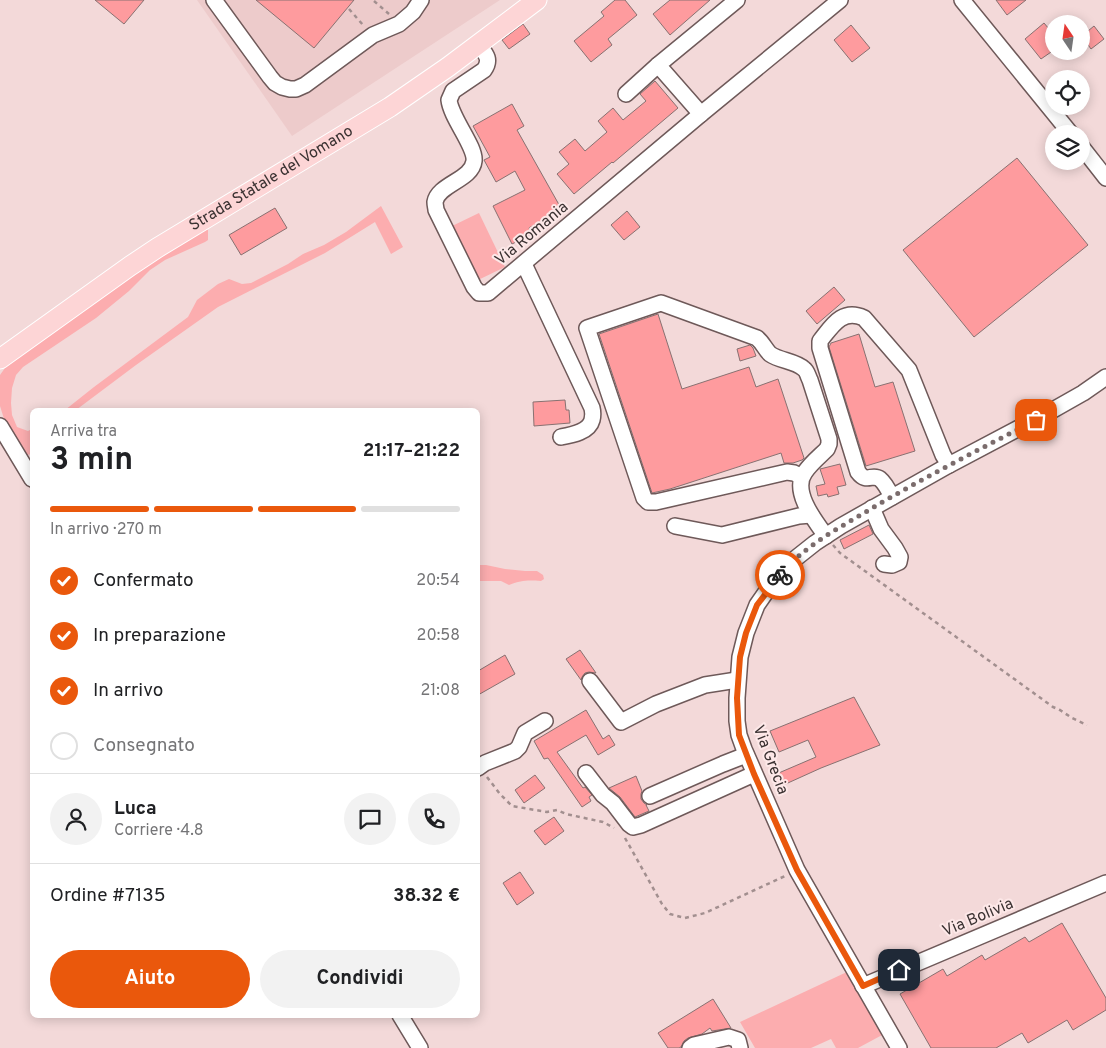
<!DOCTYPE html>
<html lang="it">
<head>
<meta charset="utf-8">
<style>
	body { margin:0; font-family:Overpass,sans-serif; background:#f2f2f2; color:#202124; height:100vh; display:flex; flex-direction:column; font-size:19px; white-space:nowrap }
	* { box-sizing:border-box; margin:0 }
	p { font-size:16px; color:#757577 }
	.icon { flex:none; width:28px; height:28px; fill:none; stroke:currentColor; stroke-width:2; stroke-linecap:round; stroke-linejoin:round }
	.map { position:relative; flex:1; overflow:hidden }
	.panel { position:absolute; left:30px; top:408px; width:450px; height:610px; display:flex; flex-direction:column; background:#fff; border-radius:8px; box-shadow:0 2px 12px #0003 }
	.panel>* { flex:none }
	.needle { width:32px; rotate:347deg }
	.tools { position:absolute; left:1045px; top:15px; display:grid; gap:10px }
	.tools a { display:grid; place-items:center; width:45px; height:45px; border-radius:50%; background:#fff; box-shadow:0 2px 12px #0003; font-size:25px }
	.pin { position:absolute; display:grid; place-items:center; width:42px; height:42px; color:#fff; margin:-21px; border-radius:10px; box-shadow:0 2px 8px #0006 }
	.courier { position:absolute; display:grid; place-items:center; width:50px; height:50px; margin:-25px; border:4px solid #ea580c; border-radius:50%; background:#fff; color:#222; box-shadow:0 1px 6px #0007 }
	.head em { font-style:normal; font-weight:700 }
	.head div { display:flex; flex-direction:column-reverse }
	.head { display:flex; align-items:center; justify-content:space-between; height:85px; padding:0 20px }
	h1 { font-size:32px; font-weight:700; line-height:38px }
	.bar { display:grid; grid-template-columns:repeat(4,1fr); gap:8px 5px; align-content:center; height:60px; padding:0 20px }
	.bar i { height:6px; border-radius:4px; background:#e0e0e0 }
	.bar .active { background:#ea580c }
	.bar p { grid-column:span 4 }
	.line { display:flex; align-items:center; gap:12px; padding:0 20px; border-top:1px solid #e0e0e0 }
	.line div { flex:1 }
	.round { display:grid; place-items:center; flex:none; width:52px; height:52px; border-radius:26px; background:#f2f2f2 }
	ol { padding:0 20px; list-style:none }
	li { display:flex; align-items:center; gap:15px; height:55px }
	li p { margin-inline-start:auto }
	li .icon { padding:5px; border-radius:50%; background:#ea580c; color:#fff; stroke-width:4 }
	li:last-child { color:#757577 }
	li i { width:28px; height:28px; border:2px solid #e0e0e0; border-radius:50% }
	.primary-button { display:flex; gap:10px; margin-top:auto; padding:10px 20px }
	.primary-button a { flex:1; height:58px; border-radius:30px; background:#ea580c; color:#fff; font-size:20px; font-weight:700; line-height:58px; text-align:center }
	.primary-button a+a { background:#f2f2f2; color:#202124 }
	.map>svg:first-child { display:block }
	.built { fill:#edcbcb }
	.green { fill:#fcadaf }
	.building { fill:#fe9b9e; stroke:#887171 }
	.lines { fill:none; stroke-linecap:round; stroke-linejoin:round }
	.minor-casing { stroke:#6e5959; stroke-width:18 }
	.major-casing { stroke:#fff; stroke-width:21 }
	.path { stroke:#a28f8f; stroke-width:2.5; stroke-dasharray:4 4; stroke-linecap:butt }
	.minor { stroke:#fff; stroke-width:15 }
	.major { stroke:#fdd5d6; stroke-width:19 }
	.done { stroke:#7b6c6c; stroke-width:5; stroke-dasharray:0 9 }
	.route { stroke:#ea580c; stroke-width:6 }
	.labels { text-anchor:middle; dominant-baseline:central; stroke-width:4; stroke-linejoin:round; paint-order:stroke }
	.street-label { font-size:16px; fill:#3b3232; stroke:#fde8e8 }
</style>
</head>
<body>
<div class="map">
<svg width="1106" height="1048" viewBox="0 0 1106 1048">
	<rect width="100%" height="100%" fill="#f3d9d9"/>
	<polygon class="built" points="197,0 500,0 292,136"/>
	<g class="green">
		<polygon points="381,206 403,247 391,254 375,222 325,253 218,307 136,365 76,410 65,410 94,387 188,317 197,300 218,284 229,279 242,284 251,283 288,264 303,254 324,245 346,232"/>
		<polygon points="479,213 505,267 476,281 450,227"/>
		<polygon points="204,227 208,230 208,240 205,242 165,260 150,270 129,291 96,318 23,367 16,375 12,388 11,403 12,415 17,427 28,431 32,429 32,454 27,455 5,422 0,406 0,375 10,361 131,271"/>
		<path d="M478 565H486L505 569 525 571H537L543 575 544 579 541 581C528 580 522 580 509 585L501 581H478Z"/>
		<polygon points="849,971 884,1034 858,1048 836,1048 831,1039 811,1048 755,1048 740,1022"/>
	</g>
	<g class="building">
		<polygon points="95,0 144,0 124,24"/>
		<polygon points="256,0 354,0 314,48"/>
		<polygon points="615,0 625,0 637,15 608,39 612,45 591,62 574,41 604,16 601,12"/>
		<polygon points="670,0 710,0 670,35 653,14"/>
		<polygon points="996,0 1026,0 1007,15"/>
		<polygon points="1044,23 1054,35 1054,50 1041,59 1025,39"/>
		<polygon points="523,24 530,34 509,49 502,40"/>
		<polygon points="851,25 870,48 852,62 834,40"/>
		<polygon points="1094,26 1104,39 1091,49 1082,36"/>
		<polygon points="655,81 678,108 613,163 612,162 574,194 557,174 569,164 559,152 575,139 585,151 607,132 598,121 613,108 623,120 646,101 640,94"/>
		<polygon points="512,104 524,126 517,130 562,210 529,228 532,234 512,244 493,206 525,190 515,171 496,182 484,160 490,157 473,126"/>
		<polygon points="1017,158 1088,245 974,337 903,250"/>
		<polygon points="275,208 287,228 241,255 229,235"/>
		<polygon points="627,211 640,227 624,240 611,225"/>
		<polygon points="834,287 845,300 817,324 806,311"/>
		<polygon points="658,314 682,389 749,367 756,387 778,379 804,458 802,460 793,463 784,463 781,453 670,489 652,493 599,334"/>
		<polygon points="859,334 875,387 893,382 915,451 866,466 829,347 831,343"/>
		<polygon points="750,345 753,348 756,356 740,361 737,349"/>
		<polygon points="565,400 566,410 569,410 570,423 534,426 533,402"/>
		<polygon points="840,464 846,485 837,487 839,494 828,497 827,494 818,496 816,486 825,484 820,469"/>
		<polygon points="869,525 873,534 844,549 840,540"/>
		<polygon points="580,650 596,673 589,672 585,673 582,677 581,680 566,659"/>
		<polygon points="505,655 515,674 478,695 478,671"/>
		<polygon points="854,697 880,745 821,768 779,787 774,775 816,757 808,740 779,752 770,731"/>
		<polygon points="586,710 603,739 609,735 615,745 598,755 586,735 557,752 583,788 585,787 592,795 589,797 591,801 582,807 548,758 544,759 534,741"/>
		<polygon points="535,775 545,788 524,803 515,790"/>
		<polygon points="636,776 642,791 641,794 641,799 644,803 647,805 646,805 649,811 635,817 620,797 609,788"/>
		<polygon points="554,817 564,831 545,845 534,831"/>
		<polygon points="520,872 534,893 517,905 503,883"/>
		<polygon points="1062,923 1106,998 1106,1010 1073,1030 1067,1020 1028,1043 1022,1033 996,1048 931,1048 900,994 943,969 947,976 982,955 985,960 1025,937 1029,942"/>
		<polygon points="713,999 731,1028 712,1031 710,1028 702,1034 688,1038 684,1041 681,1047 679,1048 668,1048 658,1033"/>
	</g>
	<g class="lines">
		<defs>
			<g id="minor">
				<polyline points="214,0 270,77 275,83 282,87 290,89 296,89 305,85 373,35 399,24 413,12 421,0"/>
				<polyline points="962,0 1071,134"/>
				<path d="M478 44C485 53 492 59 484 70L453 91 449 100C451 118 476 147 474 161 472 180 438 184 435 202 435 205 436 208 436 210L474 287 479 293H488L701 114 840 0"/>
				<polyline points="626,94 658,65"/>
				<polyline points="701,114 658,65 737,0"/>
				<polyline points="1081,146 1106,178"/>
				<path d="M524 264 592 408C593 412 593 416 592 420 589 432 572 435 561 437"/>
				<polyline points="0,426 32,479"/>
				<path d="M802 477 794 473 787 472 656 502H648L644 498 587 328 661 303 757 338C763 343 765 349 770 354 780 361 796 361 804 369 807 371 808 376 810 380L829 439V444L827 449C820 456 811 463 805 472 791 491 815 521 826 536"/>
				<path d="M892 497C889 491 885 483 880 479 872 473 867 484 858 472L820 348V341C832 326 842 308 864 318L909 370 943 455 949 465"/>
				<polyline points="872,508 881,529 895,548 900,557 899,562 892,565 884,564"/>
				<polyline points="675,526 722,535 799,516 811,515"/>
				<polyline points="590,681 621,722 656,704 705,685 737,680"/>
				<polyline points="478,768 485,763 515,751 519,747 525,733 545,721"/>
				<polyline points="586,773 603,795 613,803 629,824 633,827 641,825 754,774"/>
				<polyline points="650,796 723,764 746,755"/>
				<polyline points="863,986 1106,883"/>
				<polyline points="400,1015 420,1048"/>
				<polyline points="690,1048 694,1045 729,1037 738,1040 740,1048"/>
				<polyline points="899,1048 797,870 744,749 739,735 737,721 737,698 740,657 746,633 757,605 773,582 791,562 815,543 841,526 949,465 1053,410 1083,393 1106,377"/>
			</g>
			<g id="major">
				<path id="s1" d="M0 359 130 266 157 248 390 107 448 67 537 0"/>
			</g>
		</defs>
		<use href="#minor" class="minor-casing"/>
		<use href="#major" class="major-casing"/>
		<g class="path">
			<polyline points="374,1 389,14"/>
			<polyline points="349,9 363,25"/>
			<polyline points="833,545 840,553 1053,707 1060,710 1072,718 1087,725"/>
			<polyline points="487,777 500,794 512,806 547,812 557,810 566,814 603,822 614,828"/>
			<polyline points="625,838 662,904 670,914 685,918 705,913 785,876"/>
		</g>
		<use href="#minor" class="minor"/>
		<use href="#major" class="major"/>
	</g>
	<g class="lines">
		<path class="done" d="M780 575C803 547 837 529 869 510 923 478 980 449 1036 420"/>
		<polyline class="route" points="780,575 757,605 746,633 740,657 737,698 739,735 754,774 797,870 863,986 899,970"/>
	</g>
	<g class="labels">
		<g class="street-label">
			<text stroke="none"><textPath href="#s1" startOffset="326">Strada Statale del Vomano</textPath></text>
			<text transform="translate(532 234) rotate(-40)">Via Romania</text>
			<text transform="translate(770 760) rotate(69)">Via Grecia</text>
			<text transform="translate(978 918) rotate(-23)">Via Bolivia</text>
		</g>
	</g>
</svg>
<div class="tools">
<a><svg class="needle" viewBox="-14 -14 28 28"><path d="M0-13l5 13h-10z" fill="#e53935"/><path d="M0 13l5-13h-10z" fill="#757577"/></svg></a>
<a><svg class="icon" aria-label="locate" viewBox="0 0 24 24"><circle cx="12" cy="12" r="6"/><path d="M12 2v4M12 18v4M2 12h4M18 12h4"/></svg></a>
<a><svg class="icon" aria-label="layers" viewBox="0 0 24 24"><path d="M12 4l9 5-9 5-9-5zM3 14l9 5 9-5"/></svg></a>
</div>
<div class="pin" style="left:1036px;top:420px;background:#ea580c"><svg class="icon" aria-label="bag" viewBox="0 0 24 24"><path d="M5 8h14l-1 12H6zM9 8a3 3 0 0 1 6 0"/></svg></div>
<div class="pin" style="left:899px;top:970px;background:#1f2937"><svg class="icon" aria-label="home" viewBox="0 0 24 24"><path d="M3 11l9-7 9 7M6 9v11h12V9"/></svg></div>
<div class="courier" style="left:780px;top:575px"><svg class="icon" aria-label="bike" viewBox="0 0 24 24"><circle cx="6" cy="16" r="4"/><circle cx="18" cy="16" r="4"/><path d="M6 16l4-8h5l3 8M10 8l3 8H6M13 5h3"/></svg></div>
<section class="panel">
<div class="head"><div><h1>3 min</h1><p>Arriva tra</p></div><em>21:17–21:22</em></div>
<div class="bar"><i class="active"></i><i class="active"></i><i class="active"></i><i></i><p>In arrivo · 270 m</p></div>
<ol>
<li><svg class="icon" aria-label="check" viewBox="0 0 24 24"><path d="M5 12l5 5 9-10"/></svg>Confermato<p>20:54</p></li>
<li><svg class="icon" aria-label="check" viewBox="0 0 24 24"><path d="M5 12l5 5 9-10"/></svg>In preparazione<p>20:58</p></li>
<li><svg class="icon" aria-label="check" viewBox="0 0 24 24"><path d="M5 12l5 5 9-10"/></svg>In arrivo<p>21:08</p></li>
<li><i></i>Consegnato</li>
</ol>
<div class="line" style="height:90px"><a class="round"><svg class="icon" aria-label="person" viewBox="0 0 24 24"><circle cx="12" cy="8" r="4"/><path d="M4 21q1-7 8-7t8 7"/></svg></a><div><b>Luca</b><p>Corriere · 4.8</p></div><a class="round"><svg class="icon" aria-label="chat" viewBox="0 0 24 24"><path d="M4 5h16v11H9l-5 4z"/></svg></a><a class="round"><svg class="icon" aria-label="phone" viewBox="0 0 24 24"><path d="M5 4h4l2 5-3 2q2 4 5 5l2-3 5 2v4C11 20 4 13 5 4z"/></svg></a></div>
<div class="line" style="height:65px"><div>Ordine #7135</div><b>38.32 €</b></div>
<div class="primary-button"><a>Aiuto</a><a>Condividi</a></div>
</section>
</div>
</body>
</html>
